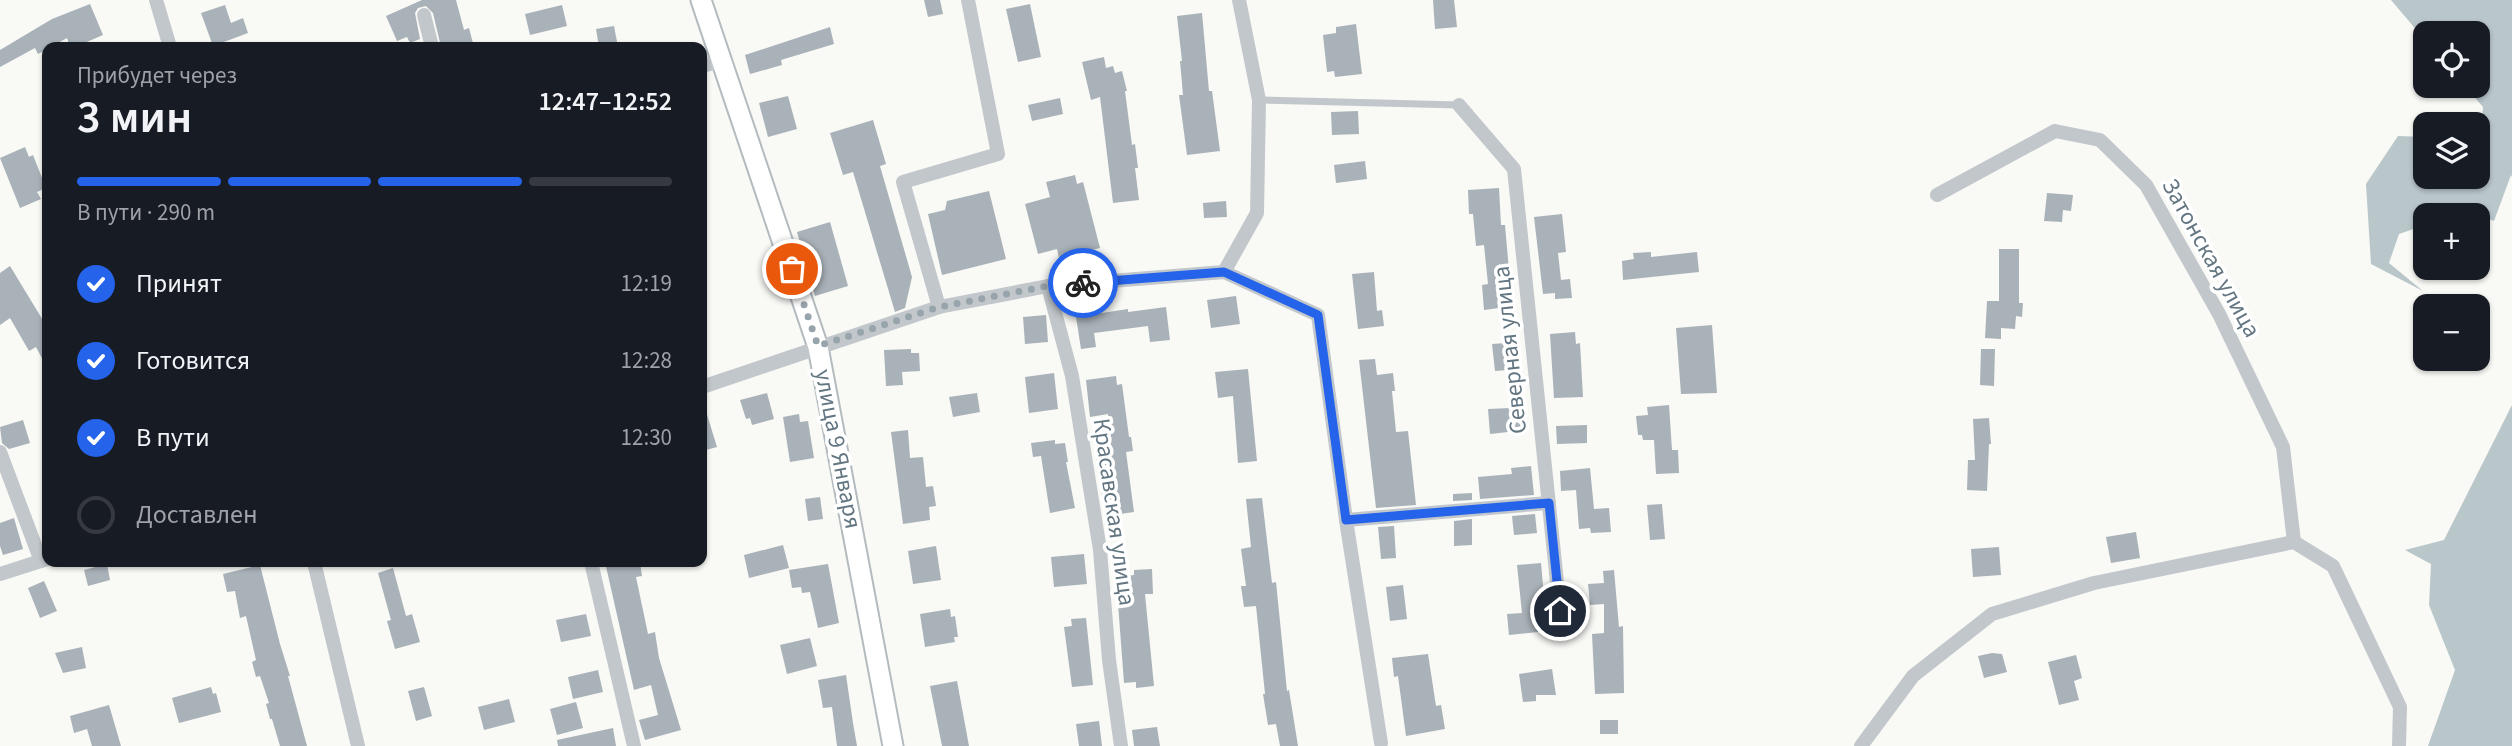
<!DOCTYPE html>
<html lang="ru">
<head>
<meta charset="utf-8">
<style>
	body { margin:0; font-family:"Source Sans 3",sans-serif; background:#242831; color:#f1f3f6; height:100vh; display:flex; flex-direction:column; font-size:26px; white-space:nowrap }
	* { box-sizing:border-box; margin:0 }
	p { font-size:23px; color:#9ea1a6 }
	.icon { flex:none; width:38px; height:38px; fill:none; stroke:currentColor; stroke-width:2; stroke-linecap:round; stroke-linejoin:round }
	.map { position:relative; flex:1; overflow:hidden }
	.sheet { position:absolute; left:42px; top:42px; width:665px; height:525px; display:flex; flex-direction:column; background:#171b24; border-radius:14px; box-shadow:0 2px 5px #0004 }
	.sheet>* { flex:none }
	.tools { position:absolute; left:2413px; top:21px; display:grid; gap:14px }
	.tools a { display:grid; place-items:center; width:77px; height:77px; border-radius:14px; background:#171b24; box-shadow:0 2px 5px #0004; font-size:35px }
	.pin { position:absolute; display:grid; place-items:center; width:60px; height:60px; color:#fff; margin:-30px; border:4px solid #fff; border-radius:50%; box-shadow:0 2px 7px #0007 }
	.courier { position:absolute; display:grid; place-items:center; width:70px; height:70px; margin:-35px; border:5px solid #2563eb; border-radius:50%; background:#fff; color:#222; box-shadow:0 2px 9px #0007 }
	.headline em { font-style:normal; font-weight:600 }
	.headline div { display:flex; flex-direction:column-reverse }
	.headline { display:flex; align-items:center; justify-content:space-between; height:119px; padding:0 35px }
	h1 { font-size:46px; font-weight:600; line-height:52px }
	.bar { display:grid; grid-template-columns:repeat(4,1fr); gap:10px 7px; align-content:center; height:84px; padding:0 35px }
	.bar i { height:9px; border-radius:5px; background:#363941 }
	.bar .selected { background:#2563eb }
	.bar p { grid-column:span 4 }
	ol { padding:0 35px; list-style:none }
	li { display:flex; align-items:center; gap:21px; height:77px }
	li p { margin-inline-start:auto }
	li .icon { padding:7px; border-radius:50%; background:#2563eb; color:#fff; stroke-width:4 }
	li:last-child { color:#9ea1a6 }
	li i { width:38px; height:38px; border:4px solid #363941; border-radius:50% }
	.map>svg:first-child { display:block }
	.water { fill:#b9c6ca }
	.building { fill:#a9b2b8 }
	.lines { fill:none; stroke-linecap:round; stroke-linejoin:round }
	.secondary-casing { stroke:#b4bbbf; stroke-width:23 }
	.lane { stroke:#c2c7cb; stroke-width:7 }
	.street { stroke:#c2c7cb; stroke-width:14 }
	.secondary { stroke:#fff; stroke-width:19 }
	.done { stroke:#98a4ab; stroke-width:7; stroke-dasharray:0 12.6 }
	.route { stroke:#2563eb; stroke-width:9 }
	.labels { text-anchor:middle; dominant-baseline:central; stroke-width:7; stroke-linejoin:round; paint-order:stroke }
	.street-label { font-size:24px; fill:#637682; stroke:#fff }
</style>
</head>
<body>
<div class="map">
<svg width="2512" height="746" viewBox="0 0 2512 746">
	<rect width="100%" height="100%" fill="#f9f9f6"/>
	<g class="water">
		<polygon points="2391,0 2512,0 2512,177 2511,175 2494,221 2472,212 2472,215 2426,215 2425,225 2399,234 2389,263 2423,291 2371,264 2366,184 2398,136 2425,137 2426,177 2478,177 2478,131 2481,129 2483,107 2465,86 2478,86 2478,33 2426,33 2425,40"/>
		<polygon points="2512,405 2512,746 2428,746 2455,670 2429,605 2431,564 2405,550 2444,540"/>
	</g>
	<g class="building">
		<polygon points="422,0 456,0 464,30 469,28 474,47 441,47 433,13 426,6 418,8 415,13 420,39 410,43 407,37 397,41 386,16"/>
		<polygon points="924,0 940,0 943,14 928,17"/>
		<polygon points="1433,0 1454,0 1457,27 1435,29"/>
		<polygon points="90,4 103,35 75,47 70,47 67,38 38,54 35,48 0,67 0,50 52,19"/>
		<polygon points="1030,4 1041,57 1018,62 1006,9"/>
		<polygon points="225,5 231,23 243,18 248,33 213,46 201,13"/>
		<polygon points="562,5 567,26 530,35 525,14"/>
		<polygon points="1202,13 1209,91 1212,91 1220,151 1187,155 1179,95 1183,95 1180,61 1182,61 1177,16"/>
		<polygon points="1356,24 1362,74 1335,77 1334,71 1327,72 1323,35 1336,33 1336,27"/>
		<polygon points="614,26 618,47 599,47 596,29"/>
		<polygon points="830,27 834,44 781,60 782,65 750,74 745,55"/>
		<polygon points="1104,57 1106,68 1113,66 1115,73 1122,71 1127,91 1125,91 1132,145 1135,144 1138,168 1135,168 1139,200 1113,203 1100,97 1091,100 1082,62"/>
		<polygon points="788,96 797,129 768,137 759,103"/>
		<polygon points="1060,98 1063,114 1032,121 1028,105"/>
		<polygon points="1358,111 1359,134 1332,135 1331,112"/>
		<polygon points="873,120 886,164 880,166 912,277 905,308 895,312 853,172 843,175 830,133"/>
		<polygon points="25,147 29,157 33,155 46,188 37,192 41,199 20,208 0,158"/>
		<polygon points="1365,161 1367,179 1336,183 1334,165"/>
		<polygon points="1075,175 1077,184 1083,182 1100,248 1059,258 1057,249 1038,254 1025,204 1050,197 1046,182"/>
		<polygon points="1499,188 1501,225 1505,225 1510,282 1512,282 1516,315 1500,317 1499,308 1484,310 1482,285 1488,284 1484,245 1476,246 1473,214 1469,214 1468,190"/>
		<polygon points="989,191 1006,259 942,275 928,214 945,210 947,201"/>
		<polygon points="2047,193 2073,195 2071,211 2063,210 2062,222 2044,221"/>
		<polygon points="1226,201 1227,217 1204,218 1203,203"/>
		<polygon points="1562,214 1566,252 1558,253 1561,280 1570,279 1572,298 1555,299 1555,293 1543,294 1534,217"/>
		<polygon points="830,222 848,286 815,296 797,232"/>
		<polygon points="1999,249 2019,249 2019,303 2023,303 2022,317 2016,316 2015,329 2001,328 2001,339 1985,338 1987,301 1999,301"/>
		<polygon points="1651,252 1651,257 1697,252 1699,272 1623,280 1622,261 1634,259 1633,253"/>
		<polygon points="10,266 47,327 47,368 36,347 29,351 10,318 0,325 0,273"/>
		<polygon points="1374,272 1377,311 1382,310 1384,326 1358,329 1352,274"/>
		<polygon points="1236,296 1240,324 1211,328 1207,300"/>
		<polygon points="1166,307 1170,340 1150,342 1148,326 1094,333 1096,347 1081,349 1076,317 1128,309 1128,312"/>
		<polygon points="1046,315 1048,342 1025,344 1023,317"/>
		<polygon points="1712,325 1717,393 1681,394 1676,328"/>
		<polygon points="1575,332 1576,344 1580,343 1583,397 1554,398 1550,334"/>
		<polygon points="1506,343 1507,350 1519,349 1521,369 1495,371 1492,344"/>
		<polygon points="911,349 911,353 919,353 920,371 902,372 903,385 886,386 884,350"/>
		<polygon points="1981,349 1995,349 1994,386 1980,385"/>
		<polygon points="1375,359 1377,375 1393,373 1395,391 1392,391 1396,432 1408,431 1416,505 1376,508 1359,360"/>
		<polygon points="1248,369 1257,461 1238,463 1233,396 1218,398 1215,372"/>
		<polygon points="1054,373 1058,409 1029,413 1025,377"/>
		<polygon points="1116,376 1117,385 1122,384 1129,437 1131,437 1133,451 1126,452 1134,512 1105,516 1095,448 1111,446 1108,414 1090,417 1086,380"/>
		<polygon points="767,393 774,419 752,425 750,418 746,419 740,400"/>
		<polygon points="977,393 980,412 953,417 949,397"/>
		<polygon points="1523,398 1526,430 1490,434 1488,409 1510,408 1510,400"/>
		<polygon points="1669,405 1672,450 1678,450 1679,473 1656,474 1654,440 1643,440 1642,435 1638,435 1636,416 1648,415 1647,407"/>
		<polygon points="705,408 717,447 702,451 702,409"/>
		<polygon points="799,414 800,422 808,421 814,458 790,462 783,417"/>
		<polygon points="1989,418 1991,444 1989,444 1987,491 1967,490 1968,460 1975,460 1973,419"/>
		<polygon points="23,420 30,443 9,449 2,443 0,427"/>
		<polygon points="1587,425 1587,443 1557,444 1556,426"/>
		<polygon points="908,430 910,458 923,457 926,487 933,486 936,506 929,507 930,520 903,524 891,432"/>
		<polygon points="1055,440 1055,444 1065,443 1068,462 1066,462 1075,508 1050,513 1041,456 1033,457 1031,443"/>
		<polygon points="1531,466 1534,495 1480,499 1478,477 1512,474 1511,468"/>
		<polygon points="1590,468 1594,509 1609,508 1611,532 1591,533 1590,528 1579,529 1576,490 1561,491 1560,471"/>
		<polygon points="1472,493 1472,500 1453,501 1453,494"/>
		<polygon points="820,497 823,519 808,521 805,499"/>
		<polygon points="1262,498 1272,583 1276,582 1287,691 1289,690 1298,746 1280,746 1276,724 1268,725 1263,694 1265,694 1256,606 1244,607 1241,586 1246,586 1241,549 1251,547 1246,499"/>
		<polygon points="1662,504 1665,539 1650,540 1647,505"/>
		<polygon points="1535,514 1537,533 1514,535 1512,516"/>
		<polygon points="14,518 23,549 3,555 0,546 0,523"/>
		<polygon points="1472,519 1472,545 1454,546 1454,521"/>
		<polygon points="1394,526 1396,558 1381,559 1378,527"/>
		<polygon points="2136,532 2140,558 2111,563 2106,537"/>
		<polygon points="783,545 789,568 749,578 744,555"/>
		<polygon points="936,546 941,580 913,584 908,551"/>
		<polygon points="1999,547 2001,575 1973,577 1971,549"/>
		<polygon points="1084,554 1087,584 1054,587 1051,557"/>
		<polygon points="605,562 640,562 642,576 636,577 648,634 655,632 659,658 681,730 645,740 639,720 658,715 651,685 634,690"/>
		<polygon points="1541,563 1547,631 1509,635 1507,614 1522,613 1517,565"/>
		<polygon points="107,564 110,580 88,586 84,570"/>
		<polygon points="828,564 839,623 818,628 810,592 802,593 801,587 792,588 789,570"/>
		<polygon points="260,565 280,644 290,676 288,676 307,746 280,746 272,719 270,719 266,704 269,703 260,676 256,677 252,662 256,660 246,616 240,618 235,591 227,592 223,574"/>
		<polygon points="393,568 406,616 412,614 420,642 395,649 387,621 391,620 378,573"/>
		<polygon points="1152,569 1153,594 1145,594 1154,686 1136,688 1136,682 1124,683 1116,577 1134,575 1134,570"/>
		<polygon points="1614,570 1619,627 1623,626 1624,693 1595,694 1592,634 1604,633 1604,604 1590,605 1588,584 1604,583 1603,571"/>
		<polygon points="44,581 57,611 40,618 28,588"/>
		<polygon points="1403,585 1407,619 1390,621 1386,587"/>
		<polygon points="950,609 951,617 955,616 958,637 954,637 955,642 925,647 920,614"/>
		<polygon points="586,614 591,636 561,642 556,620"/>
		<polygon points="1086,618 1093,685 1072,687 1064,627 1072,626 1071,619"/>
		<polygon points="810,638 817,666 787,674 780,645"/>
		<polygon points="82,647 86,668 63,673 55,653"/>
		<polygon points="1992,653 2002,654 2007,672 1984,678 1978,656"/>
		<polygon points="1428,654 1436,706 1441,705 1445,729 1406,736 1398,676 1394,677 1392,658"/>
		<polygon points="2076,655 2082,678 2074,681 2079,700 2059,705 2048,662"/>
		<polygon points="1552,669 1556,695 1536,695 1536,701 1523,702 1519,674"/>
		<polygon points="598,670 603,692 573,699 568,677"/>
		<polygon points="846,675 853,723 857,746 837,746 832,707 823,708 818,680"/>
		<polygon points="957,681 969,746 942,746 930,686"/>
		<polygon points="211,687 213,694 216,693 221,712 179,723 172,698"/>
		<polygon points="424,687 432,716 416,721 408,691"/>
		<polygon points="509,699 515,722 484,730 478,707"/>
		<polygon points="576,702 583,728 557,735 550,709"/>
		<polygon points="109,705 121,746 92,746 87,729 74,733 70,716"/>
		<rect x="1600" y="720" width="18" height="14"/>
		<polygon points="1099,721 1102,746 1079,746 1076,724"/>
		<polygon points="1157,727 1160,746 1134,746 1132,730"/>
		<polygon points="613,728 616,746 558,746 557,740"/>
	</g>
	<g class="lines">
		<defs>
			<polyline id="secondary" points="701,0 818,347 893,746"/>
		</defs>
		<use href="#secondary" class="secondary-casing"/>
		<polyline class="lane" points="1259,100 1459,105"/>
		<g class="street">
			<polyline points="156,0 170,47"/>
			<polyline points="424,15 432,47"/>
			<polyline points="702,66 722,61"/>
			<polyline points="1459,105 1514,169 1560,611"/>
			<polyline points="1937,195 2055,131 2100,140 2146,185 2219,314 2283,447 2294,542"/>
			<polyline points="1224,272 1257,213 1259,100 1239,0"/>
			<polyline points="1048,286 1072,376 1100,550 1109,660 1121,746"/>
			<polyline points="939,307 903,182 998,154 968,0"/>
			<polyline points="702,387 939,307 1048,286 1224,272 1318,315 1346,520 1381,743"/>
			<polyline points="0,452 41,561"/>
			<polyline points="1346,520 1549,503"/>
			<polyline points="314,562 358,746"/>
			<polyline points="591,562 634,746"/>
			<polyline points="0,574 47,559"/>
			<polyline points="1861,746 1913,676 1992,614 2094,583 2294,542 2333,566 2400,707 2399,746"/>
		</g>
		<use href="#secondary" class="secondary"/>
	</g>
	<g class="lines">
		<polyline class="done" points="792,269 818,346 939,307 1048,286 1083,283"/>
		<polyline class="route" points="1083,283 1224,272 1318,315 1346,520 1549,503 1560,611"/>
	</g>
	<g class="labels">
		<g class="street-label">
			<text transform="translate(2211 258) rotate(61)">Затонская улица</text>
			<text transform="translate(1510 350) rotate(-96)">Северная улица</text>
			<text transform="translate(838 449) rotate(79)">улица 9 Января</text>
			<text transform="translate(1114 512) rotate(82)">Красавская улица</text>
		</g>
	</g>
</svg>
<div class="tools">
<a><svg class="icon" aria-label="locate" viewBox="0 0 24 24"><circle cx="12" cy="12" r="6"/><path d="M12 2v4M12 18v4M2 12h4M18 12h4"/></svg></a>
<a><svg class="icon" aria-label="layers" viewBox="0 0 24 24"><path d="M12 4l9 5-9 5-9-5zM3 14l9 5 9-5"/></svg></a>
<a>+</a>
<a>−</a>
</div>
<div class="pin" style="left:792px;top:269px;background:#ea580c"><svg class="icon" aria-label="bag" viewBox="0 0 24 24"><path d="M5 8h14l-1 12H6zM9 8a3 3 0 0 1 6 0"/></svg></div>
<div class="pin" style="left:1560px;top:611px;background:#1f2937"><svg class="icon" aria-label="home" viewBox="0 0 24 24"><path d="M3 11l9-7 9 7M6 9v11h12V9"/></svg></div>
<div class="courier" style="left:1083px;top:283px"><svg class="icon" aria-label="bike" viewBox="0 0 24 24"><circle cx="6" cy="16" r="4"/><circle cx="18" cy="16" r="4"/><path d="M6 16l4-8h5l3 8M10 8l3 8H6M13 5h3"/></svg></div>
<section class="sheet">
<div class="headline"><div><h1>3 мин</h1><p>Прибудет через</p></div><em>12:47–12:52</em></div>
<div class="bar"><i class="selected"></i><i class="selected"></i><i class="selected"></i><i></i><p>В пути · 290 m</p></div>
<ol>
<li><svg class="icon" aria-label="check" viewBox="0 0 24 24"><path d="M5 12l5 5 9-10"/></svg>Принят<p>12:19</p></li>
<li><svg class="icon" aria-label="check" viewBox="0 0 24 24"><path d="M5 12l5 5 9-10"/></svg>Готовится<p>12:28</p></li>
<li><svg class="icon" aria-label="check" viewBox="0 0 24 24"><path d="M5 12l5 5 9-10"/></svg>В пути<p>12:30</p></li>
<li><i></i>Доставлен</li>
</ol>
</section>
</div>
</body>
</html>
